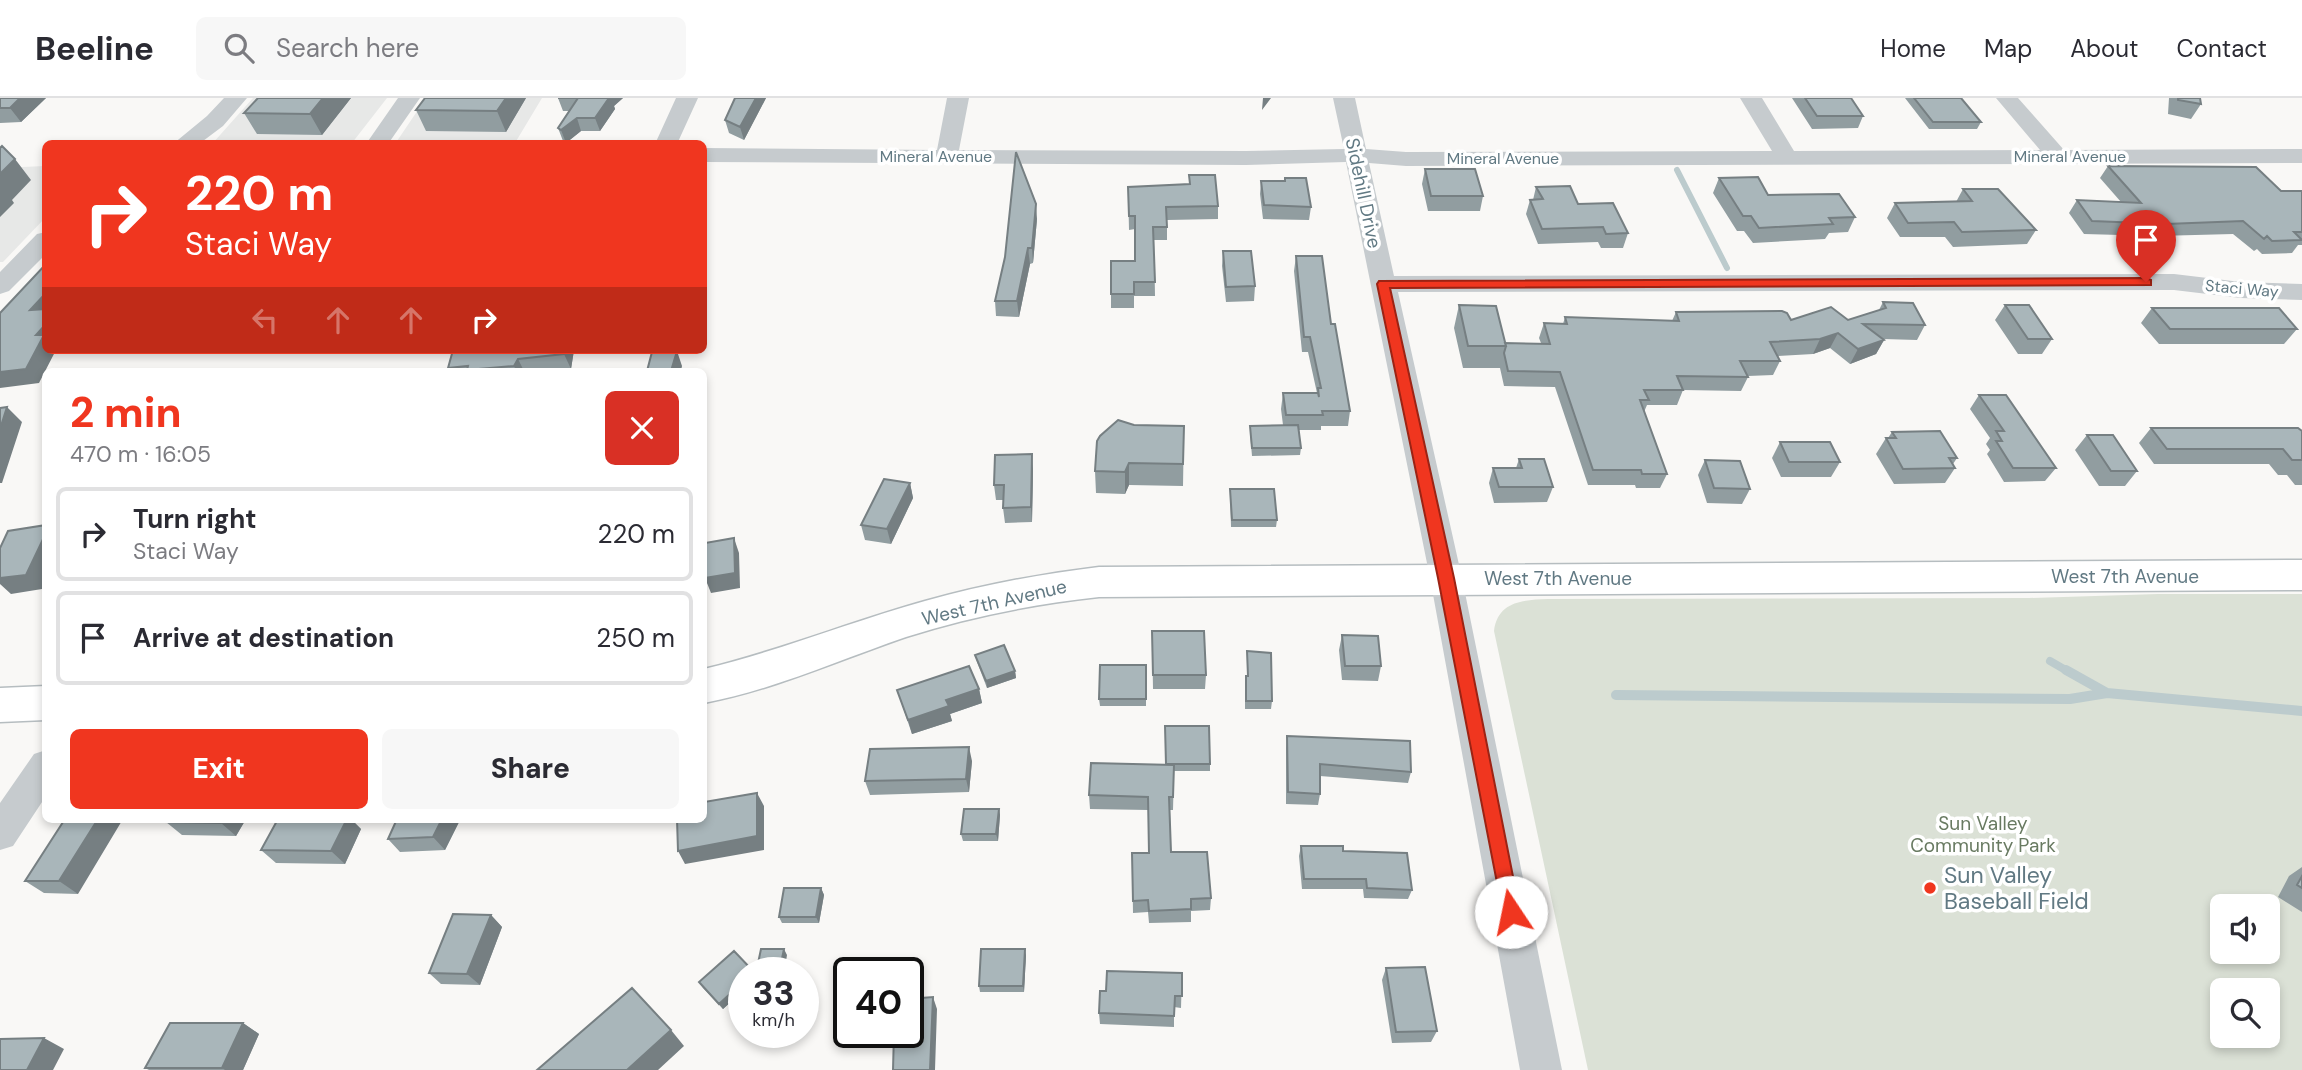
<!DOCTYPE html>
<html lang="en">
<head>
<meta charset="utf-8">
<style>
  body { margin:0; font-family:"DM Sans",sans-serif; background:#f7f7f7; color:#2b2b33; height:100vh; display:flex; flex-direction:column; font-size:26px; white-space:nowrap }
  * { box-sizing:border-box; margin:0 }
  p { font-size:23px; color:#7c7c81 }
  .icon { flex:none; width:38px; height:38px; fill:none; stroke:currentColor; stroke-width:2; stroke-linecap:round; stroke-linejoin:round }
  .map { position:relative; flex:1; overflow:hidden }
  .side { position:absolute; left:42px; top:270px; width:665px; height:455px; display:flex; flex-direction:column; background:#fff; border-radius:10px; box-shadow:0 4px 10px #0003 }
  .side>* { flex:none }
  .banner { position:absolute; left:42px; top:42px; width:665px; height:214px; border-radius:10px; box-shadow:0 4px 10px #0003; background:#f0361f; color:#fff; overflow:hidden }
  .buttons { position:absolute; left:2210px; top:796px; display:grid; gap:14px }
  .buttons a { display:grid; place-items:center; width:70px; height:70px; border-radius:10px; background:#fff; box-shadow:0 4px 10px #0003; font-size:35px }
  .speed { position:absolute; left:728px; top:859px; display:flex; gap:14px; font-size:35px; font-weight:700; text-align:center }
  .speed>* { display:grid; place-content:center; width:91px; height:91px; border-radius:50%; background:#fff; box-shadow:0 4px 10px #0003; line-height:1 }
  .speed small { font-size:18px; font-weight:400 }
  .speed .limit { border:4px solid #111; border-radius:10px; background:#fff; color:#111 }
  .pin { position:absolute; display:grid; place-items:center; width:60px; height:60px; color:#fff; margin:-72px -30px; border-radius:50% 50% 50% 0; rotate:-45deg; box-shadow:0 0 7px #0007 }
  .pin .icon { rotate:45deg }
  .me { position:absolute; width:77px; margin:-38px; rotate:349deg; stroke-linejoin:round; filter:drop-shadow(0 0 5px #0008) }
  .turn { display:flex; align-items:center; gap:24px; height:147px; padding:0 28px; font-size:32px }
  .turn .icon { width:91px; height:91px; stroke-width:2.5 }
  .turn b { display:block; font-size:49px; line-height:60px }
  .lanes { display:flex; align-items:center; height:66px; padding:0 28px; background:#0003; justify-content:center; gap:35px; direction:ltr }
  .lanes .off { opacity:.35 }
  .round { display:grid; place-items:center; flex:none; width:74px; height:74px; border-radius:10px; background:#f7f7f7 }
  .headline { display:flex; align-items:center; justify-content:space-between; height:119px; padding:0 28px }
  h1 { font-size:42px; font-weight:800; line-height:52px; color:#f0361f }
  .button { display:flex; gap:14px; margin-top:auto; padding:14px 28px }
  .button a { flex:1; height:80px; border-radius:10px; background:#f0361f; color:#fff; font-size:28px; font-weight:800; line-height:80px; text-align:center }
  .button a+a { background:#f7f7f7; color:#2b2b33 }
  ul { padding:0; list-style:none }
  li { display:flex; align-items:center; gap:21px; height:94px; margin:0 14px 10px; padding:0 14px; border:4px solid #e1e1e2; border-radius:10px }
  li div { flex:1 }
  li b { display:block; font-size:26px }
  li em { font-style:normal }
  header { display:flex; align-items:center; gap:42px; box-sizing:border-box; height:98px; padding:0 35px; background:#fff; border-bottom:2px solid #e1e1e2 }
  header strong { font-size:33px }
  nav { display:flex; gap:38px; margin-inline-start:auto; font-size:24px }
  .search { width:490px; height:63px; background:#f7f7f7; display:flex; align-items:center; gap:18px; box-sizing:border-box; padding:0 24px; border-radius:10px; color:#7c7c81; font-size:26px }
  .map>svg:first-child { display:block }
</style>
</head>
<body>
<header>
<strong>Beeline</strong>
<div class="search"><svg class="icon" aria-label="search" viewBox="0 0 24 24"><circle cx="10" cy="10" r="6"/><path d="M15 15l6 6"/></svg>Search here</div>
<nav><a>Home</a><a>Map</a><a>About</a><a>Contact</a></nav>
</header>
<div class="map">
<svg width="2302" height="972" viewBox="0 0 2302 972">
  <rect width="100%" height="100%" fill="#f9f8f6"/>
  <path fill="#e7e8e7" d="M253 0H387L352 45 212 46Z
    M426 0H542L515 45 395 46Z
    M45 68V120L3 164H0V70Z"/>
  <path fill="#dbe1d6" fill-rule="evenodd" d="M2158 496H2302V972H1588L1494 533C1498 503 1523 502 1548 501L2029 500ZM2222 808H2268V854H2222ZM2222 892H2268V938H2222Z"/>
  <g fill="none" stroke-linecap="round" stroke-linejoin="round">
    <path stroke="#bccbcd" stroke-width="6" d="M1677 72 1727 170"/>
    <path stroke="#bccbcd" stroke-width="8" d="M2050 563 2069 574"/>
    <path stroke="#bccbcd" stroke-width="10" d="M2066 572 2107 595
      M1616 597 2070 601 2107 595 2302 613"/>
    <g stroke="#b6bdc0" stroke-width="3">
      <path id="major" d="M2302 462V492L1099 499C1034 506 969 519 906 539 839 562 773 592 704 605V571C779 553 850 524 925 503 982 487 1040 476 1099 469Z
        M46 588V622L0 624V590Z"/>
    </g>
    <path fill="#c6cbce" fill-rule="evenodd" d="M224 0H247L223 28 199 46H173L207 18Z
      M398 0H420L388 46H366Z
      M676 0H698L677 46H655Z
      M947 0H969L959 52 1246 53 1344 51 1333 0H1355L1366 51 1406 54 1772 53 1740 0H1762L1794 53 2040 52 1996 0H2018L2064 52 2302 51V65L1406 68 1369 65 1394 178 2174 176 2241 184 2302 186V202L2241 200 2174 192 1398 194 1462 480 1562 972H1520L1430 480 1346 64 1246 67 704 64V50L937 52Z
      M46 134V156L9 193 0 196V174L37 136Z
      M46 652V698L13 748 0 752V705L34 656Z"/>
    <use href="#major" fill="#fff" fill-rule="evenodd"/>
  </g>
  <path fill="#919da0" d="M0 0H46L21 24 0 25Z
    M258 0H351L322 37 257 36 244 15Z
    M526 0 506 34 426 33 416 12Z
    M558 0H623L614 8 615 11 600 33H581L566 45 563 43 558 30 569 13H563Z
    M735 0H766L744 42 729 35 725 22Z
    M1792 0H1851L1863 18 1858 30 1812 31Z
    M1905 0H1961L1981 24 1977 31H1929Z
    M2169 0H2200L2201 6 2191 21 2168 16Z
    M2108 68 2281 93H2302V147H2298L2292 155 2262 156 2257 151 2254 153 2233 136 2157 138 2084 136 2069 115 2077 102 2121 104 2100 80Z
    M1425 71 1483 98 1480 113H1428L1422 86Z
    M1189 77 1218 108V121L1167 122V142H1154L1155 198H1134V210H1111V196L1135 163V131L1129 132 1128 89 1189 86Z
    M1719 80 1768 97 1855 119 1848 134 1829 135 1825 141 1753 145 1744 133H1737L1713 95Z
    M1261 83 1311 109 1309 122 1263 121 1260 96Z
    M1536 89 1628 135 1623 150H1601L1598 144 1538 146 1526 116 1530 102H1533Z
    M1963 91 2036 132 2027 146 1953 149 1945 139H1900L1887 120 1895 105 1956 104Z
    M1037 121 1033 165 1030 166 1019 219 996 218 995 203Z
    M1223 153 1255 188 1254 203 1226 204 1222 168Z
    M1296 158 1331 226 1350 313 1348 328H1321V332H1299L1301 350 1300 357 1252 358 1250 335V328L1283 327 1281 311 1283 295H1317L1308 254H1302L1294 173Z
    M1883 204 1925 227 1917 242 1883 241 1884 242 1876 256 1850 266 1830 250 1813 256 1778 258 1780 263 1773 277 1748 278V279L1741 293 1683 292 1677 307H1647L1644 314 1667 376 1660 390H1636L1635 387H1588L1555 289 1504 288 1500 270H1463L1454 230 1459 207 1505 245H1541L1539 240 1544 225 1563 226 1565 219 1672 223 1676 214 1791 222H1848L1879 212Z
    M2005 207 2052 241 2042 256H2018L1995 222Z
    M2152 210 2297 231 2284 246H2159L2141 225Z
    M453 252H574L571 271 555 273H450L448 270Z
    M1979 297 2056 370 2045 383 2004 384 1987 356 1990 352 1986 346 1990 340 1970 311Z
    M1134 327 1184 328 1183 388 1129 387 1125 396 1096 395 1095 373Z
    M2151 330 2302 333V387H2295L2287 377H2278L2269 366H2154L2139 345Z
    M1892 334 1957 360 1953 366 1955 370 1945 385 1894 386 1876 356 1886 340H1888Z
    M2087 337 2137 373 2125 388H2099L2075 352Z
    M1780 344 1840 364 1831 379H1781L1772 360Z
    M1519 361 1553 389 1547 404 1494 405 1489 385 1493 370H1516Z
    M1705 362 1750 391 1742 406 1707 405 1698 377Z
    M1033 371 1032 424 1005 425 1003 410 1004 402H996L994 387Z
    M910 385 913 400 891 446 865 442 861 427Z
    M1230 391 1277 422 1276 429H1231Z
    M1152 533 1206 577 1205 591H1153Z
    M1342 537 1381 568 1378 583 1342 582 1339 552Z
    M1247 553 1272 603 1271 611H1245V585L1246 578H1247Z
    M975 557 1015 573 1016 580 987 590 977 564Z
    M1146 567V608H1100L1099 601Z
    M979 591 982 605 950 616 952 623 912 636 897 592Z
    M1287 638 1411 674 1408 685 1320 678V696L1318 707 1286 706V650Z
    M972 663 969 694 870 697 865 683Z
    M1165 666H1210V673H1174L1173 712H1170L1171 754 1211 800 1210 812 1191 813V824L1149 825 1148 814 1133 815 1132 755H1149L1148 712 1090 711 1089 697Z
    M999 711 1000 717 998 743H963L961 736Z
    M65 721 78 796 44 795 25 783Z
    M168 721H246L236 738 182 737 166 724Z
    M278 721H351L361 731 345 766 276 765 261 752Z
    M397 721H544L543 725 459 724 445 752 400 754 388 741Z
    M1301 748 1343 753 1412 792 1408 801 1364 800 1363 791H1302L1299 758Z
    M2302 769V814L2278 799 2289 778Z
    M821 790 824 797 819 825H782L779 819Z
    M491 817 502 829 480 887 441 886 429 875Z
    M734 853 755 875H744V892L723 911 703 890 699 884Z
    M1026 857 1024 894H980L979 888Z
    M1386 870 1437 933 1431 944 1392 945 1382 882Z
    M1182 875 1181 910 1174 909V929L1100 926 1099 915 1106 893Z
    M243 925 259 936 243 972H149L145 970Z"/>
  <path fill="#767f82" d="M20 0H46L21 24 10 10Z
    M323 0H351L322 37 310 16Z
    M506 0H526L506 34 497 13Z
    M606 0H623L614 8 615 11 600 33 595 20Z
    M756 0H766L744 42 740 29Z
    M1263 0H1271L1262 12Z
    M577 20 581 33 566 45 561 32Z
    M15 61 31 82 12 102 14 105 0 119V76Z
    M1036 106 1037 121 1033 165 1032 150Z
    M1028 150 1030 166 1019 219 1017 203Z
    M46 195V223L30 212Z
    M46 226V252H56L39 285 0 290V274Z
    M1838 235 1830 250 1813 256 1820 241Z
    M1884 242 1876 256 1850 266 1858 251Z
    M565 252H574L571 271 564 256Z
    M677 253 682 268 681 273H671Z
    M518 261 524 273H516L514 268Z
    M7 309 22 324 2 385H0V331Z
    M1032 356 1033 371 1032 424 1031 409Z
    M1129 365V387L1125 396V374Z
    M910 385 913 400 891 446 887 431Z
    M46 435V483L42 491 11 496 0 486V471Z
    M734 440 739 455 740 490 711 495 705 480Z
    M1015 573 1016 580 987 590 986 583Z
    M979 591 982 605 950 616 952 623 912 636 908 622 946 602Z
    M969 649 972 663 969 694 966 681Z
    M757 695 764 708V752L685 766 678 753Z
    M999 711 1000 717 998 743 996 736Z
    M98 721H123L78 796 59 783Z
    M224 721H246L236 738 221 725Z
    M347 721H351L361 731 345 766 331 753Z
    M442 721H457L459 724 445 752 433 739Z
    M821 790 824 797 819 825 816 819Z
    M491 817 502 829 480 887 467 876Z
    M784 851 787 857 784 875H779Z
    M1025 851 1026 857 1024 894 1023 888Z
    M744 883V892L723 911 719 906Z
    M933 899 937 911 935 972H930Z
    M243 925 259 936 243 972H225L222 970Z
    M671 932 684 948 658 972H627Z
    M44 940 64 951 53 972H27Z"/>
  <path fill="#a9b6ba" stroke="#767f82" stroke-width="2" d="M0 0H20L10 10H0Z
    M258 0H323L310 16 244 15Z
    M425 0H506L497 13 416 12Z
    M558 0H609L595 20H577L561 32 558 30 578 0Z
    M735 0H756L740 29 725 22Z
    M1805 0H1851L1863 18H1817Z
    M1914 0H1961L1981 24H1933Z
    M2178 0H2200L2201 6 2178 2Z
    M2 48 15 61 0 76V50Z
    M1016 54 1036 106 1032 150H1028L1017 203H995L1005 159Z
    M2108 68 2256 69 2281 93H2302V134H2294L2302 142 2272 143 2267 138 2264 141 2243 123 2166 126 2092 123 2077 102 2141 105Z
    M1425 71H1475L1483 98H1431Z
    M1189 77H1215L1218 108 1166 109 1167 129H1153L1155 184H1134V196H1111V163H1135V118H1129L1128 89 1190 86Z
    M1758 79 1768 97 1839 96 1855 119 1829 120 1833 126 1759 130 1751 118H1743L1719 80Z
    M1285 80H1306L1311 109 1264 107 1261 83H1285Z
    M1570 88 1578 106 1613 105 1628 135 1606 136 1603 129 1542 131 1530 102 1543 101 1536 89Z
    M1963 91H1998L2036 132 1962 134 1954 124 1908 125 1895 105 1972 103Z
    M1223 153H1251L1255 188 1226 189Z
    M1296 158H1322L1331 226H1335L1350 313H1322L1323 317H1286L1283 295H1318L1319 299 1318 290H1321L1310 239H1304Z
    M46 166V195L30 212 46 211V226L36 237H44L26 271 0 274V215Z
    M1883 204 1913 205 1925 227 1863 226 1884 242 1858 251 1838 235 1820 241 1770 244 1780 263H1740L1748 279 1677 278 1683 292H1644L1649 302H1640L1667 376H1642L1641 372H1593L1560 274 1508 273 1504 255 1506 248 1505 245 1550 246 1544 225 1567 226 1565 219 1679 223 1676 214 1782 213 1787 215 1791 222 1831 209 1848 222 1886 210Z
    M1459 207 1496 208 1506 248H1468Z
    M2005 207H2029L2052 241H2028Z
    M2152 210H2279L2297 231H2170Z
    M453 252H565L564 256 518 261 514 268 467 272 468 268 448 270Z
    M677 253 671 273H647L652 254Z
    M1979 297H2006L2056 370H2013L1996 343H2002L1996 333H2004Z
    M7 309 0 331V310Z
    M1118 322 1134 327 1184 328 1183 366 1129 365 1125 374 1095 373 1097 343 1100 338Z
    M1298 327 1301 350H1252L1250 328Z
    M2151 330H2298L2302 333V362H2292L2283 351H2167Z
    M1940 333 1957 360H1949L1955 370 1903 371 1886 340H1896L1892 334Z
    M2087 337H2113L2137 373H2111Z
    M1780 344H1830L1840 364H1789Z
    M1032 356 1031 409 1003 410 1004 387H994L995 357Z
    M1519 361H1544L1553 389H1499L1493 370H1522Z
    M1705 362 1740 363 1750 391 1714 390Z
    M884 381 910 385 887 431 861 427Z
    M1230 391H1274L1277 422H1232Z
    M46 427V435L26 477 0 480V450L8 433Z
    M734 440 735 475 705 480V445Z
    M1152 533H1204L1206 577H1153Z
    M1342 537 1378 538 1381 568H1345Z
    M1004 547 1015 573 986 583 975 557Z
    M1247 553 1271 555 1272 603H1246V578H1248Z
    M1100 567H1146V601H1099Z
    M969 568 979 591 946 602 949 608 908 622 897 592Z
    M1165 628H1209L1210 666H1166Z
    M1287 638 1410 643 1411 674 1320 666V696L1288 694Z
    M969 649 966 681 865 683 870 651Z
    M1091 665 1174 667 1173 699H1169L1171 754H1207L1211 800 1191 801V811L1149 813 1148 802 1133 803 1132 755H1149L1148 699 1089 697Z
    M757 695V738L678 753 677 721H704V704Z
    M964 711H999L996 736H961Z
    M65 721H98L59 783H25Z
    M168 721H224L221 725 166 724Z
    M278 721H347L331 753 261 752Z
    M397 721H442L433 739 388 741Z
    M1301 748H1343V753L1407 755 1412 792 1367 790 1366 781H1304Z
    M2302 778V790L2297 787Z
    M784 790H821L816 819H779Z
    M453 816 491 817 467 876 429 875Z
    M761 851H784L779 875H756Z
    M981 851H1025L1023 888H979Z
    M734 853 754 874 752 875H744V883L719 906 699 884Z
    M1425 869 1437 933 1396 934 1386 870Z
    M1107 873 1182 875V898H1175L1174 918 1099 915 1100 893H1106Z
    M632 890 671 932 627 972H537Z
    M933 899 930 972H893L894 934H908V901Z
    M170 925H243L222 970H145Z
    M44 940 27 972H0V941Z"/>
  <path fill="#f0361f" stroke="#9c2314" stroke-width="2" d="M2146 180 2151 182V187L1390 190 1454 480 1520 814 1517 821 1511 823 1504 821 1438 480 1377 186 1379 183Z"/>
  <circle fill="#f0361f" stroke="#fff" stroke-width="2.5" cx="1930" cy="790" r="7"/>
  <g text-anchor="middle" stroke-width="7" stroke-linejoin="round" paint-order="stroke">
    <g font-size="16" fill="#617983" stroke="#fff">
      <text x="936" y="64">Mineral Avenue</text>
      <text x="2070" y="64">Mineral Avenue</text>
      <text x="1503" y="66">Mineral Avenue</text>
      <text transform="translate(2242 190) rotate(5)" y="6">Staci Way</text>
    </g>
    <g font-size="19" fill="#617983" stroke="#fff">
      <text transform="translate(1364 95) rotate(78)" y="7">Sidehill Drive</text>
      <text x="2125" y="485">West 7th Avenue</text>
      <text x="1558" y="487">West 7th Avenue</text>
      <text transform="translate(994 504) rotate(-13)" y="7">West 7th Avenue</text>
    </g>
    <g font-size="19" fill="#687a61" stroke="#fff">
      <text x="1983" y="732">Sun Valley<tspan x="1983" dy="22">Community Park</tspan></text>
    </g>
    <g font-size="23" fill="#617983" stroke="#fff" text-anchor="start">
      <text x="1944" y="785">Sun Valley<tspan x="1944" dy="26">Baseball Field</tspan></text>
    </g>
  </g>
</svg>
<div class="buttons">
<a><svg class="icon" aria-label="sound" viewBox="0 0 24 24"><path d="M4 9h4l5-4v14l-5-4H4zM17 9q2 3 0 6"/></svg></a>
<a><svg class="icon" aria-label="search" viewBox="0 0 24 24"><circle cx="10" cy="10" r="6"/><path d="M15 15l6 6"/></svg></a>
</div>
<div class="speed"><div>33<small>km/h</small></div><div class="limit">40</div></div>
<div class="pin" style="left:2146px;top:184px;background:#d93025"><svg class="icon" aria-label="arrive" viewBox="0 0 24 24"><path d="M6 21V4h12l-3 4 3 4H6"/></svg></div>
<svg class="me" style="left:1511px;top:814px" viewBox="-20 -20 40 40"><circle r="19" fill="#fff"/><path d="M0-13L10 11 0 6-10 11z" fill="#f0361f"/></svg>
<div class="banner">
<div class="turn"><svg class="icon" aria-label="right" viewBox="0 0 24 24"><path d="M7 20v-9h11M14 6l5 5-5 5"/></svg><div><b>220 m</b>Staci Way</div></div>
<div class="lanes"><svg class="icon off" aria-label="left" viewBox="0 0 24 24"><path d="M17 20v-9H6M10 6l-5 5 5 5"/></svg><svg class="icon off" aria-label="ahead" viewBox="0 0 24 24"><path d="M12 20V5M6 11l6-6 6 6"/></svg><svg class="icon off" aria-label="ahead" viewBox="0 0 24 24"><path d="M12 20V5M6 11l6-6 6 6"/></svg><svg class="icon" aria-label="right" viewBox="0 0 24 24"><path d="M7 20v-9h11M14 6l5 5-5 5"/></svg></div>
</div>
<section class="side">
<div class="headline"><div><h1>2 min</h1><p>470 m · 16:05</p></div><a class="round" style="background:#d93025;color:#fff"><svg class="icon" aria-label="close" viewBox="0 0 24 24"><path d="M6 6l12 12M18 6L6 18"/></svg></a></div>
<ul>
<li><svg class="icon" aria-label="right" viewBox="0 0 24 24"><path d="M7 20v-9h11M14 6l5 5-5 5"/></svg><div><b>Turn right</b><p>Staci Way</p></div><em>220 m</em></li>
<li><svg class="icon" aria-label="arrive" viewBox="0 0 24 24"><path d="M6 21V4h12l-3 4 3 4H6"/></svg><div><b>Arrive at destination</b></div><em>250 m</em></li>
</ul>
<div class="button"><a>Exit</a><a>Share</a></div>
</section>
</div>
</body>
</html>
